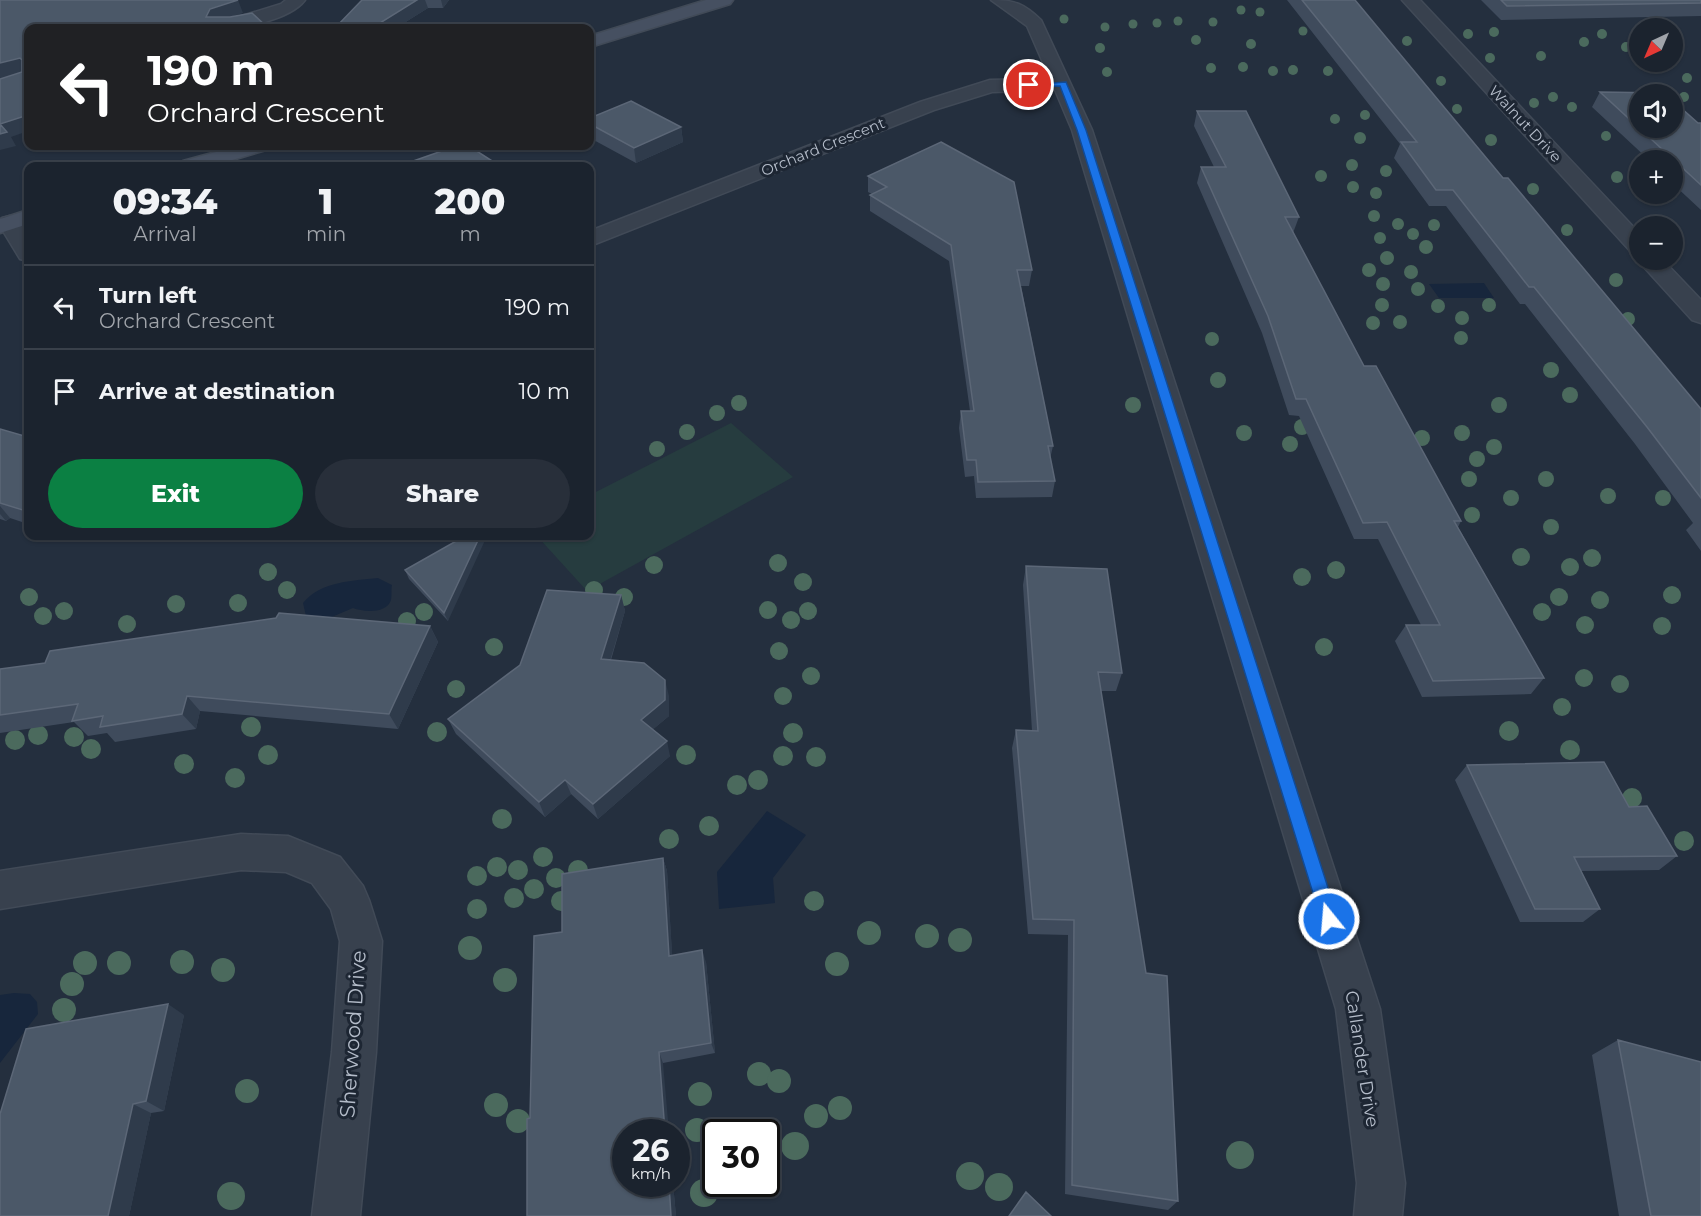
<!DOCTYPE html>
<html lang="en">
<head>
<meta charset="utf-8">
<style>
  body { margin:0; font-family:Montserrat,sans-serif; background:#282f3a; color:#f1f3f6; height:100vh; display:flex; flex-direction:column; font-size:22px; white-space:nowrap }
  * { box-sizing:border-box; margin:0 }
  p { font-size:20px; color:#a0a4aa }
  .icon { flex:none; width:33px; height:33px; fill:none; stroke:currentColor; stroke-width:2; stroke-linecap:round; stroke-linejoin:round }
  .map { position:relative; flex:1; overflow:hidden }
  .panel { position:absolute; left:24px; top:162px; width:570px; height:378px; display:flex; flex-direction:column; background:#1b232e; border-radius:12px; box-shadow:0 2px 4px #0004,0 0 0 2px #39404a }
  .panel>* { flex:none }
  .guide { position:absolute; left:24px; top:24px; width:570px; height:126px; border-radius:12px; box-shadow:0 2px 4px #0004,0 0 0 2px #39404a; background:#202124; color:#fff; overflow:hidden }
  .needle { width:39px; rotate:224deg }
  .tools { position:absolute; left:1629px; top:18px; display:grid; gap:12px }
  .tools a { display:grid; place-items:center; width:54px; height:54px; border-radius:50%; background:#1b232e; box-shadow:0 2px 4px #0004,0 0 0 2px #39404a; font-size:30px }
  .speed { position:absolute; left:612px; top:1119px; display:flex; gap:12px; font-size:30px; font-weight:700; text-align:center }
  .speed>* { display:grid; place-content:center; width:78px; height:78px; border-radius:50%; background:#1b232e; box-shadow:0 2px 4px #0004,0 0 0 2px #39404a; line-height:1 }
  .speed small { font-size:15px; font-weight:400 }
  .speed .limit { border:3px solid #111; border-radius:9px; background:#fff; color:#111 }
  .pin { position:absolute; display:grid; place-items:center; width:51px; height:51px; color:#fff; margin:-26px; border:3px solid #fff; border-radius:50%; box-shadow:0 2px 6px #0007 }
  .me { position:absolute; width:66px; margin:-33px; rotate:343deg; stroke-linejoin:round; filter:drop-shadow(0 0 4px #0008) }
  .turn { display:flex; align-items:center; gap:21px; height:126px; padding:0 24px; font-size:27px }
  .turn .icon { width:78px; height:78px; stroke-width:2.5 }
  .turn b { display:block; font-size:42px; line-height:51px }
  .eta { display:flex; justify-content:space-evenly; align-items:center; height:102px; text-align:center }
  .eta b { font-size:36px; font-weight:800; line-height:42px }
  .button { display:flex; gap:12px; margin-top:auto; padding:12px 24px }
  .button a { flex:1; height:69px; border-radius:36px; background:#0b8043; color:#fff; font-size:24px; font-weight:800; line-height:69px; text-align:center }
  .button a+a { background:#282f3a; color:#f1f3f6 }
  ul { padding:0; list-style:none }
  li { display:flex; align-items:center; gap:18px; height:84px; padding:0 24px; border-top:2px solid #39404a }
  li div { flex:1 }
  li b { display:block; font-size:22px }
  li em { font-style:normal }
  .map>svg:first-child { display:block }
</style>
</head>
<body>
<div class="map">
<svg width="1701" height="1216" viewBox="0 0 1701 1216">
  <rect width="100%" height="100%" fill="#242f3e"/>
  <path fill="#263c3f" d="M731 423 793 477 587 591 537 536H590V495Z"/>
  <path fill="#17263c" d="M1484 283 1494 298H1439L1429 284Z
    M378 578 392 585C391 589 392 595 391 600 387 614 363 612 353 608L327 619 306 616 303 603C321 581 352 581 378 578Z
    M767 811 806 835 773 878 775 903 719 909 717 872Z
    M14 993 30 994 37 1002 38 1014 0 1063V995Z"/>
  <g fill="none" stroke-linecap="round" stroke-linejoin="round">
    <g stroke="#414a57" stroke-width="3">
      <path id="street" d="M286 0H305C290 20 237 31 213 28L216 24 281 4Z
        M991 0C1015 0 1024 4 1041 20L1092 130 1380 1009 1405 1183 1402 1216H1354L1357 1183 1336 1009 1072 130 1055 90 992 92 934 110 590 246V231L920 102 990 80 1050 79 1027 26Z
        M1402 0H1420L1640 234V255L1632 253Z
        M10 216 18 218 28 235V261L20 259 0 226 2 218Z
        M1640 258 1663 260 1701 300V323L1692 320 1642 265Z
        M241 834 288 836 340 857 363 886 369 900 382 941 376 1052 360 1216H312L332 1052 340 941 331 909 312 883 286 872 241 870 0 909V871Z"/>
    </g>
    <g stroke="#414a57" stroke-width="3">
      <path id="secondary" d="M706 0H733L730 4 590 47V36Z
        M238 146H269L266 150 212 166H180L183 161Z
        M28 210V224L0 233V219Z"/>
    </g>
    <use href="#street" fill="#38414e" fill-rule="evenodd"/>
    <use href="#secondary" fill="#465061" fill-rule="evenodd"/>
  </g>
  <g fill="#4b6a5d">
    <circle cx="1241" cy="10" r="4.5"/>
    <circle cx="1260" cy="12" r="4.5"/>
    <circle cx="1064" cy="19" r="4.5"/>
    <circle cx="1178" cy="21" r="4.5"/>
    <circle cx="1213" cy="22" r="4.5"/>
    <circle cx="1157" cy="23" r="4.5"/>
    <circle cx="1133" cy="24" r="4.5"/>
    <circle cx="1105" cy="27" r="4.5"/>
    <circle cx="1303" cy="31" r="4.5"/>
    <circle cx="1494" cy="32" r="5"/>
    <circle cx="1468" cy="34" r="5"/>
    <circle cx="1602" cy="34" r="5"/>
    <circle cx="1196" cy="40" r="5"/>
    <circle cx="1407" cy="41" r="5"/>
    <circle cx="1584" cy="42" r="5"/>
    <circle cx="1251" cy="44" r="5"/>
    <circle cx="1626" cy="47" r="5"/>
    <circle cx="1100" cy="48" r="5"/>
    <circle cx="1541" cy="56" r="5"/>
    <circle cx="1490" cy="58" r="5"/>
    <circle cx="1243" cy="67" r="5"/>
    <circle cx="1211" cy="68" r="5"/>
    <circle cx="1293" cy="70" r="5"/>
    <circle cx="1273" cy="71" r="5"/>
    <circle cx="1328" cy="71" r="5"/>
    <circle cx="1107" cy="72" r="5"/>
    <circle cx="1687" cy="78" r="5"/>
    <circle cx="1441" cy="81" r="5"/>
    <circle cx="1553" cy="97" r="5"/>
    <circle cx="1684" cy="97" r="5"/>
    <circle cx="1534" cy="103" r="5"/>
    <circle cx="1572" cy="107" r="5"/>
    <circle cx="1457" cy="109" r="5"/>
    <circle cx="1365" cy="115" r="5"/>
    <circle cx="1335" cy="119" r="5"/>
    <circle cx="1606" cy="136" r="5"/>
    <circle cx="1360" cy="138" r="6"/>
    <circle cx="1491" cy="140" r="6"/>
    <circle cx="1352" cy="165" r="6"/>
    <circle cx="1386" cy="171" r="6"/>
    <circle cx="1321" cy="176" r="6"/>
    <circle cx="1617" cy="177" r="6"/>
    <circle cx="1353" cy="187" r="6"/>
    <circle cx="1533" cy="189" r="6"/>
    <circle cx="1376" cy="193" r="6"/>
    <circle cx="1374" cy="216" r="6"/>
    <circle cx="1398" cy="224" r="6"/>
    <circle cx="1434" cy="225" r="6"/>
    <circle cx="1567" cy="230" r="6"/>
    <circle cx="1413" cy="234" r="6"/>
    <circle cx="1380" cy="238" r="6"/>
    <circle cx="1426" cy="247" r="7"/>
    <circle cx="1387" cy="258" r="7"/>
    <circle cx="1369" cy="270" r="7"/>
    <circle cx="1411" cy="272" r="7"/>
    <circle cx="1616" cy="280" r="7"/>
    <circle cx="1383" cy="284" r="7"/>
    <circle cx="1418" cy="289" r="7"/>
    <circle cx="1382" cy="305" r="7"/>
    <circle cx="1489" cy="305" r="7"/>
    <circle cx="1438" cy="306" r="7"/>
    <circle cx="1462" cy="318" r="7"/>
    <circle cx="1628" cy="319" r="7"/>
    <circle cx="1400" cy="322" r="7"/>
    <circle cx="1373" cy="323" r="7"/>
    <circle cx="1461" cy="338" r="7"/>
    <circle cx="1212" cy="339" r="7"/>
    <circle cx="1551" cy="370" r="8"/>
    <circle cx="1218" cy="380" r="8"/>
    <circle cx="1570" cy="395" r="8"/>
    <circle cx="739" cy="403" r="8"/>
    <circle cx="1133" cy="405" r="8"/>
    <circle cx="1499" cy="405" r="8"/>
    <circle cx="717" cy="413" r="8"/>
    <circle cx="1302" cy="427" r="8"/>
    <circle cx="687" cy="432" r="8"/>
    <circle cx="1244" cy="433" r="8"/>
    <circle cx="1462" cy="433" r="8"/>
    <circle cx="1422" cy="438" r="8"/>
    <circle cx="1290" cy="444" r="8"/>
    <circle cx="1494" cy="447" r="8"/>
    <circle cx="657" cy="449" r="8"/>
    <circle cx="1477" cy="459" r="8"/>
    <circle cx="1469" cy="479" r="8"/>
    <circle cx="1546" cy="479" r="8"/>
    <circle cx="1608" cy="496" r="8"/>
    <circle cx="1511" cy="498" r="8"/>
    <circle cx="1663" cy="498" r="8"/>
    <circle cx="1472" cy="515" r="8"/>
    <circle cx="1551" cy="527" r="8"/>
    <circle cx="1521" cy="557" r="9"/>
    <circle cx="1592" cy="558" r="9"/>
    <circle cx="778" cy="563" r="9"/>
    <circle cx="654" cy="565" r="9"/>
    <circle cx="1570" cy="567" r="9"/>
    <circle cx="1336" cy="570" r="9"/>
    <circle cx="268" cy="572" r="9"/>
    <circle cx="1302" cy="577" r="9"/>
    <circle cx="803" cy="582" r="9"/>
    <circle cx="287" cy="590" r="9"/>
    <circle cx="594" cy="590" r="9"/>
    <circle cx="1672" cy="595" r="9"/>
    <circle cx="29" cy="597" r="9"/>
    <circle cx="624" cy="597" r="9"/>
    <circle cx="1559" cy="597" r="9"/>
    <circle cx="1600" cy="600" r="9"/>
    <circle cx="238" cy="603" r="9"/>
    <circle cx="176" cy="604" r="9"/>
    <circle cx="768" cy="610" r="9"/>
    <circle cx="64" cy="611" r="9"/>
    <circle cx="808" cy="611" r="9"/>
    <circle cx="424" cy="612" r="9"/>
    <circle cx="1542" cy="612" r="9"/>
    <circle cx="43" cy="616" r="9"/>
    <circle cx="791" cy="620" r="9"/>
    <circle cx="407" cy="621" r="9"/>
    <circle cx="127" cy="624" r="9"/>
    <circle cx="1585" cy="625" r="9"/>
    <circle cx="1662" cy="626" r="9"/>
    <circle cx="494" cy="647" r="9"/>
    <circle cx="1324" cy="647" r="9"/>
    <circle cx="779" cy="651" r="9"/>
    <circle cx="811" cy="676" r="9"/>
    <circle cx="1584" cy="678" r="9"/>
    <circle cx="1620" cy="684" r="9"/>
    <circle cx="456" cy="689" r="9"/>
    <circle cx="783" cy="696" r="9"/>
    <circle cx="1562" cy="707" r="9"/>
    <circle cx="251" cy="727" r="10"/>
    <circle cx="1509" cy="731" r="10"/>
    <circle cx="437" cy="732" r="10"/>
    <circle cx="793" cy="733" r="10"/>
    <circle cx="38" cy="735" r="10"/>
    <circle cx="74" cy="737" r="10"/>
    <circle cx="15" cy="740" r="10"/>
    <circle cx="91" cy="749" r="10"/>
    <circle cx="1570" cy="750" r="10"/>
    <circle cx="268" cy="755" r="10"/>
    <circle cx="686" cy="755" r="10"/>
    <circle cx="783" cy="756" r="10"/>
    <circle cx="816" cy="757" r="10"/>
    <circle cx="184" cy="764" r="10"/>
    <circle cx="235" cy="778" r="10"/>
    <circle cx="758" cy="780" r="10"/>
    <circle cx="737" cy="785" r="10"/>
    <circle cx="1632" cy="798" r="10"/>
    <circle cx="502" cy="819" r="10"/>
    <circle cx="709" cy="826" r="10"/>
    <circle cx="669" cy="839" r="10"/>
    <circle cx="1684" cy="841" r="10"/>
    <circle cx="543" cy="857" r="10"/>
    <circle cx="497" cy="867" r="10"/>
    <circle cx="518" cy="870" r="10"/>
    <circle cx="578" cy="870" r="10"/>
    <circle cx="477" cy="876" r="10"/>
    <circle cx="556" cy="878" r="10"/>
    <circle cx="534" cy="889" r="10"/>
    <circle cx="514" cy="898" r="10"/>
    <circle cx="561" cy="901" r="10"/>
    <circle cx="814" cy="901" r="10"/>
    <circle cx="477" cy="909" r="10"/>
    <circle cx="869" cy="933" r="12"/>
    <circle cx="927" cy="936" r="12"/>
    <circle cx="960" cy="940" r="12"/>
    <circle cx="470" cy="948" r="12"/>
    <circle cx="182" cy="962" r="12"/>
    <circle cx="85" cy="963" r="12"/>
    <circle cx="119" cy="963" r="12"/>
    <circle cx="837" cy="964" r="12"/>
    <circle cx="223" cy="970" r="12"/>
    <circle cx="505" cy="980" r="12"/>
    <circle cx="72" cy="984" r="12"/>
    <circle cx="64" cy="1010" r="12"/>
    <circle cx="759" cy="1074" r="12"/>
    <circle cx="779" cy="1081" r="12"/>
    <circle cx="247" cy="1091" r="12"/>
    <circle cx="700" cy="1094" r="12"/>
    <circle cx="496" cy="1105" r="12"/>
    <circle cx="840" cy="1108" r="12"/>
    <circle cx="816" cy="1116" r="12"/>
    <circle cx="518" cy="1121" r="12"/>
    <circle cx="697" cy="1130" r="12"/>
    <circle cx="795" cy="1146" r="14"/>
    <circle cx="1240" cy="1155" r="14"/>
    <circle cx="970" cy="1176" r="14"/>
    <circle cx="999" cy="1187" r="14"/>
    <circle cx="704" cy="1193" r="14"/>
    <circle cx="231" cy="1196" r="14"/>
  </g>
  <path fill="#3f4b5c" d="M362 0H449L443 8H428L396 28H335Z
    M1287 0H1355L1503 178 1701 409V551L1686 530 1693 523 1635 444 1525 304H1520L1446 206H1429L1394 158 1400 144Z
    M1481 0H1701V16L1501 20Z
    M1600 92 1698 123H1701V210L1672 183V160H1649L1592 107Z
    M1197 111 1299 217 1293 233 1364 366 1461 521 1458 527 1544 678 1531 694 1422 697 1395 641 1406 625H1421L1378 539H1354L1299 416 1289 415 1262 333 1197 183 1201 167H1214L1194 126Z
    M590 118 681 127 683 142 636 163 590 138Z
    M868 176 1032 270 1029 286H1021L1053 446 1050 459 1055 481 1052 497 976 498 974 476 965 477 959 428 961 411H970L949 261 870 211V195L872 194 868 192Z
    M0 429 28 437V524L10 518 6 521 0 519Z
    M465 536 448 621 409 579 405 570Z
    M1026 566 1122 673 1116 691H1101L1178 1201 1168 1210 1065 1194 1068 935 1028 934 1012 748 1016 730 1032 731 1023 585Z
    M621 595 625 611 611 660 669 696V716L652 730 670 756 598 819 571 794 545 817 456 734 448 719Z
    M430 626 438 642 398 729 200 711 196 729 115 742 107 733 88 736 74 722 0 733V669Z
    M1467 765 1677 856 1659 870 1581 871 1600 909 1583 922H1520L1455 780Z
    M663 858 667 871 672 955 706 962 715 1053 663 1063 626 1184H673L676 1216H527L562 932Z
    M184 1015 164 1111 151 1113 129 1216H0Z
    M1618 1040 1701 1216H1619L1592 1055Z"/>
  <path fill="#2f3b4b" d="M238 0 243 13 215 22 206 17 210 9Z
    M417 0H425L428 8 396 28H372Z
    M441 0H449L443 8Z
    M20 58 27 72 0 79V63Z
    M28 115V131L11 137 16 146 0 150V124Z
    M681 127 683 142 636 163 634 148Z
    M0 506 10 518 6 521 0 514Z
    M480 536H487L448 621 444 613Z
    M621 595 625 611 606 674 601 659Z
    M430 626 438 642 398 729 389 714Z
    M665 680 669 696V716L645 736 641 720Z
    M187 696 200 711 196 729 182 714Z
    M667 741 670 756 598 819 593 804Z
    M565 780 571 794 545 817 539 802Z
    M663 858 667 871 673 968 669 956Z
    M702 950 706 962 715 1053 711 1043Z
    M168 1004 184 1015 164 1111 146 1101Z
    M659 1052 663 1063 669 1132H665Z
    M133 1104 151 1113 129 1216H108Z
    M669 1184H673L676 1216H671Z"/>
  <path fill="#4b5868" stroke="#5c6777" stroke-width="1.5" d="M0 0H238L210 9 206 17H230L252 13 268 28H28V115L0 124 7 132 0 134V79L22 72V60L20 58 0 63Z
    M362 0H417L372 28H335Z
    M1302 0H1355L1503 178H1508L1701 409V498L1647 427 1534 287H1529L1453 190H1436L1401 142H1417Z
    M1501 0H1701V3L1507 6Z
    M1600 92 1664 93 1666 94H1640V128H1672V100L1698 123H1701V185Z
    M631 101 681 127 634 148 590 124V118Z
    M1197 111H1246L1299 217H1285L1364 366H1376L1461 521H1454L1544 678 1433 681 1406 625H1440L1387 522 1363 523 1306 399H1296L1268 316 1201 167H1226Z
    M941 142 1014 182 1032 270H1017L1053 446H1048L1055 481 978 482 976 460H967L961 411H974L951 245 870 195 887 187 868 176Z
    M456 146H469L500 166H399Z
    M0 429 28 437V509L26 511 0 503Z
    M465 536H480L444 613 405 570Z
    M1026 566 1107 569 1122 673 1098 672 1146 973 1167 976 1178 1201 1072 1185 1074 920 1033 919 1016 730 1038 731Z
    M547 590 621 595 601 659 644 663 665 680V700L641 720 667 741 593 804 565 780 539 802 448 719 520 665Z
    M279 613 430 626 389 714 187 696 182 714 100 727 103 716 72 721 78 704 0 715V669L45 663 50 651 276 618Z
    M1604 762 1629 807 1647 806 1677 856 1574 857 1600 909H1535L1467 765Z
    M663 858 669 956 702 950 711 1043 659 1052 665 1132H626V1184H669L671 1216H527V1119L530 1118 534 936 562 932V874Z
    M168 1004 146 1101 133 1104 108 1216H0V1114L26 1029Z
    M1618 1040 1701 1062V1216H1651Z
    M1026 1192 1051 1216H1009Z"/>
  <path fill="#1a73e8" stroke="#114b97" stroke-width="1.5" d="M1066 82 1086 130 1338 919 1335 925 1329 927 1323 925 1321 919 1077 130 1060 86 1029 87 1025 85Z"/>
  <g text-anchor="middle" stroke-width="6" stroke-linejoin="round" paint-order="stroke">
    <g font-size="15" fill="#b4bcc9" stroke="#1d2633">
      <text transform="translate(1525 124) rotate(47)" y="5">Walnut Drive</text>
      <text transform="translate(823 147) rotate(-22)" y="5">Orchard Crescent</text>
    </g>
    <g font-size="18" fill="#b4bcc9" stroke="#1d2633">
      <text transform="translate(1362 1059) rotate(81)" y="6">Callander Drive</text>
    </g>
    <g font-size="21" fill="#b4bcc9" stroke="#1d2633">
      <text transform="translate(353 1034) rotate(-86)" y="7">Sherwood Drive</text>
    </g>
  </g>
</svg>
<div class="tools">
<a><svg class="needle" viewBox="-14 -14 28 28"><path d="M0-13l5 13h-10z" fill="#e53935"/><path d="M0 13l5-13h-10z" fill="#a0a4aa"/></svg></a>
<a><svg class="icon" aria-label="sound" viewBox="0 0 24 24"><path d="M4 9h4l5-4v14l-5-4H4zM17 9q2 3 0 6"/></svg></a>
<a>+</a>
<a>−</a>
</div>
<div class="speed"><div>26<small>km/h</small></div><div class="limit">30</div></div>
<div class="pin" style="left:1029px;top:85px;background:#d93025"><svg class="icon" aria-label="arrive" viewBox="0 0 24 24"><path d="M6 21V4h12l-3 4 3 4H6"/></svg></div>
<svg class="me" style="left:1329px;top:919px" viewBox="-20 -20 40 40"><circle r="17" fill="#1a73e8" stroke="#fff" stroke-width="3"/><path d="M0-11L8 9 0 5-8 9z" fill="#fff"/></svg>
<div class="guide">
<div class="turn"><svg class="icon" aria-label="left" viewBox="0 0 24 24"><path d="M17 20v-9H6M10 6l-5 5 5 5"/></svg><div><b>190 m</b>Orchard Crescent</div></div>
</div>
<section class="panel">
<div class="eta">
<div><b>09:34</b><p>Arrival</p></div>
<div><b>1</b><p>min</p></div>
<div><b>200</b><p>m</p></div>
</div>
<ul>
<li><svg class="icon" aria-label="left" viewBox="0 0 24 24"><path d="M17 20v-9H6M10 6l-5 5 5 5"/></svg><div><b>Turn left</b><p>Orchard Crescent</p></div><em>190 m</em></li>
<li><svg class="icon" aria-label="arrive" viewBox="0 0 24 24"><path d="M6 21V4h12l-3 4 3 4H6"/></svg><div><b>Arrive at destination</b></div><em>10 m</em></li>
</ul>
<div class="button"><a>Exit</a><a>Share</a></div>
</section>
</div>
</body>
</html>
